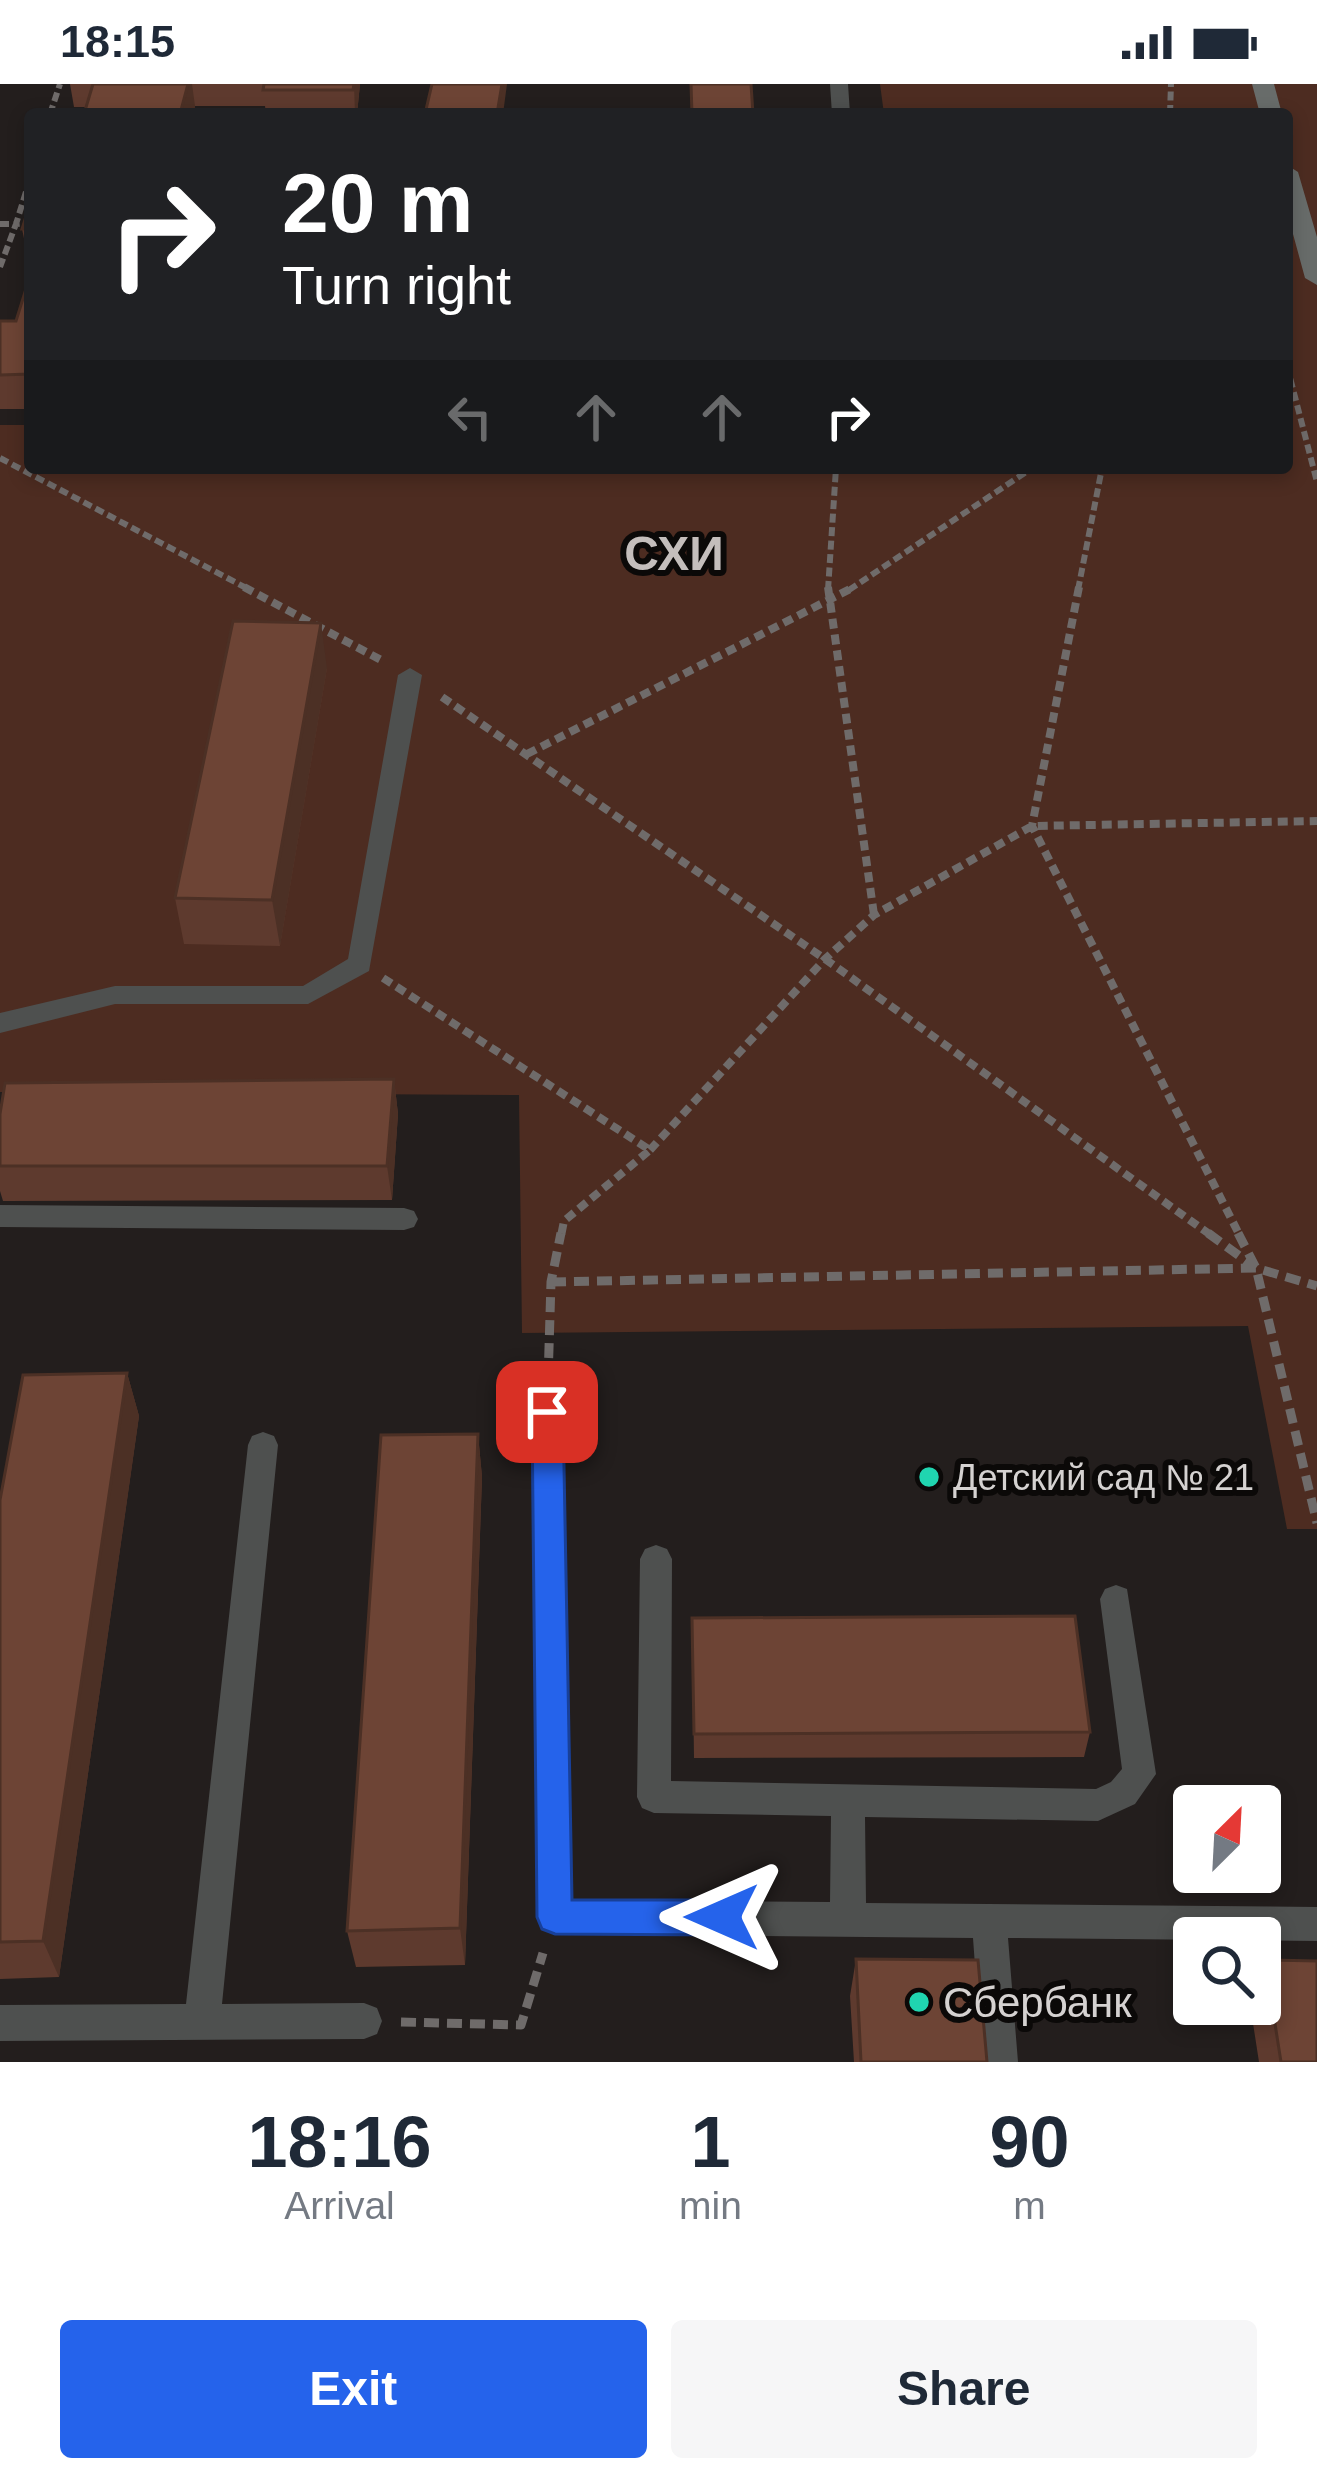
<!DOCTYPE html>
<html lang="en">
<head>
<meta charset="utf-8">
<style>
  body { margin:0; font-family:Helvetica,sans-serif; background:#f6f6f7; color:#1f2937; height:100vh; display:flex; flex-direction:column; font-size:45px; white-space:nowrap }
  * { box-sizing:border-box; margin:0 }
  p { font-size:39px; color:#747a83 }
  .icon { flex:none; width:66px; height:66px; fill:none; stroke:currentColor; stroke-width:2; stroke-linecap:round; stroke-linejoin:round }
  .map { position:relative; height:1978px; overflow:hidden }
  .details { display:flex; flex-direction:column; background:#fff; flex:1 }
  .details>* { flex:none }
  .banner { position:absolute; left:24px; top:24px; width:1269px; height:366px; border-radius:12px; box-shadow:0 6px 18px #0003; background:#202124; color:#fff; overflow:hidden }
  .needle { width:78px; rotate:24deg }
  .buttons { position:absolute; left:1173px; top:1701px; display:grid; gap:24px }
  .buttons a { display:grid; place-items:center; width:108px; height:108px; border-radius:12px; background:#fff; box-shadow:0 6px 18px #0003; font-size:60px }
  .pin { position:absolute; display:grid; place-items:center; width:102px; height:102px; color:#fff; margin:-51px; border-radius:24px; box-shadow:0 6px 18px #0006 }
  .me { position:absolute; width:132px; margin:-66px; rotate:270deg; stroke-linejoin:round; filter:drop-shadow(0 0 9px #0008) }
  .turn { display:flex; align-items:center; gap:42px; height:252px; padding:0 60px; font-size:54px }
  .turn .icon { width:156px; height:156px; stroke-width:2.5 }
  .turn b { display:block; font-size:84px; line-height:102px }
  .lanes { display:flex; align-items:center; height:114px; padding:0 60px; background:#0003; justify-content:center; gap:60px; direction:ltr }
  .lanes .off { opacity:.35 }
  .eta { display:flex; justify-content:space-evenly; align-items:center; height:204px; text-align:center }
  .eta b { font-size:72px; font-weight:700; line-height:84px }
  .button { display:flex; gap:24px; margin-top:auto; padding:24px 60px }
  .button a { flex:1; height:138px; border-radius:12px; background:#2563eb; color:#fff; font-size:48px; font-weight:700; line-height:138px; text-align:center }
  .button a+a { background:#f6f6f7; color:#1f2937 }
  .status { display:flex; justify-content:space-between; align-items:center; height:84px; padding:0 60px; background:#fff; direction:ltr }
  .status svg { height:33px; fill:currentColor }
  .map>svg:first-child { display:block }
</style>
</head>
<body>
<div class="status"><b>18:15</b><svg viewBox="0 0 49 12"><path d="M0 12V9h3v3zM5 12V6h3v6zM10 12V3h3v9zM15 12V0h3v12zM26 1h20v11H26zM47 4h2v5h-2z"/></svg></div>
<div class="map">
<svg width="1317" height="1978" viewBox="0 0 1317 1978">
  <rect width="100%" height="100%" fill="#231e1d"/>
  <path fill="#4d2c21" d="M880 0H1317V1445H1287L1248 1242 522 1249 519 1011 0 1008V341H30V384H1287V30H884Z"/>
  <g fill="none" stroke-linecap="round" stroke-linejoin="round">
    <path stroke="#6f6b6a" stroke-width="6" stroke-dasharray="9 4.5" stroke-linecap="butt" d="M50 30 60 0
      M1170 30 1171 0
      M0 140H16L30 95
      M0 183 16 140 30 139
      M1287 282 1317 398
      M0 374 250 506
      M828 506 836 384
      M849 506 1032 384
      M1078 506 1102 384"/>
    <path stroke="#6f6b6a" stroke-width="8" stroke-dasharray="10 6" stroke-linecap="butt" d="M244 503 383 577
      M828 503 874 831
      M1079 503 1032 742 1240 1152
      M442 613 825 875 1212 1152
      M527 670 854 503
      M383 894 650 1066 564 1137 561 1152
      M650 1066 825 875 874 831 1032 742 1317 737"/>
    <path stroke="#6f6b6a" stroke-width="9" stroke-dasharray="15 8" stroke-linecap="butt" d="M1208 1149 1256 1184
      M1238 1149 1256 1184 1317 1439
      M551 1198 1256 1184 1317 1202
      M548 1297 551 1198 561 1149
      M401 1938 521 1941 543 1869"/>
    <path fill="#4e504f" fill-rule="evenodd" d="M830 0H848L850 30H832Z
      M410 584 422 591 369 887 308 920H115L0 949V929L115 902H303L348 875 398 591Z
      M0 1121 404 1124 414 1127 418 1135 414 1143 404 1146 0 1143Z
      M547 1315 558 1319 562 1328 572 1816 830 1818 831 1732 654 1729 642 1724 637 1713 640 1475 645 1465 656 1461 667 1465 672 1475 671 1697 1096 1705 1111 1698 1122 1685 1100 1515 1105 1505 1116 1501 1127 1505 1156 1690 1135 1720 1098 1737 865 1733 866 1819 1317 1823V1857L1008 1854 1018 1978H982L973 1854 555 1850 543 1845 537 1833 532 1328 536 1319Z
      M263 1348 274 1352 278 1361 222 1920 364 1919 377 1924 382 1937 377 1950 364 1955 0 1957V1921L186 1920 248 1361 252 1352Z"/>
    <path fill="#686c6a" fill-rule="evenodd" d="M1252 0H1274L1282 30H1260Z
      M1287 81 1298 88 1317 153V201L1305 194 1287 128Z"/>
  </g>
  <path fill="#5e3a2e" d="M70 0H360L357 30H266L265 22H195L193 30H84L86 23H74Z
    M30 120V178H29L22 145Z
    M30 192V325H0V237H16Z
    M327 584 280 862 184 860 175 814Z
    M394 995 398 1030 392 1116 3 1117 0 1107V1030Z
    M127 1289 139 1332 59 1893 0 1895V1416Z
    M478 1350 482 1393 465 1881 356 1883 347 1847Z
    M692 1534 1090 1648 1084 1673 694 1674Z
    M856 1875 987 1978H854L850 1912Z
    M1265 1876 1317 1978H1259L1250 1920H1260V1887Z"/>
  <path fill="#4c3025" d="M188 0H192L195 22 193 30H180Z
    M354 0H360L357 30H355Z
    M502 0H507L503 30H497Z
    M321 539 327 584 280 862 272 816Z
    M394 995 398 1030 392 1116 387 1082Z
    M127 1289 139 1332 59 1893 43 1857Z
    M478 1350 482 1393 465 1881 460 1844Z"/>
  <path fill="#6d4435" stroke="#4c3025" stroke-width="3" d="M93 0H188L180 30H84Z
    M264 0H354L353 6H263Z
    M432 0H502L497 30H425Z
    M691 0H751L753 30H692Z
    M30 120V145H22Z
    M30 192V290L0 291V237H16Z
    M233 537 321 539 272 816 175 814Z
    M394 995 387 1082H0V1030L5 999Z
    M127 1289 43 1857 0 1858V1416L23 1291Z
    M478 1350 460 1844 347 1847 381 1351Z
    M1075 1532 1090 1648 694 1650 692 1534Z
    M856 1875 978 1876 987 1978H861Z
    M1265 1876 1317 1877V1978H1281Z"/>
  <path fill="#2563eb" stroke="#184099" stroke-width="3" d="M547 1316 563 1328 572 1816H722L735 1821 740 1833 735 1845 722 1851 555 1850 542 1845 537 1833 532 1328Z"/>
  <g fill="#20d5b0" stroke="#0b0908" stroke-width="4.5">
    <circle cx="929" cy="1393" r="12"/>
    <circle cx="919" cy="1918" r="12"/>
  </g>
  <g text-anchor="middle" stroke-width="12" stroke-linejoin="round" paint-order="stroke">
    <g font-size="36" fill="#d5d2d1" stroke="#0b0908" text-anchor="start">
      <text x="953" y="1406">Детский сад № 21</text>
    </g>
    <g font-size="42" fill="#d5d2d1" stroke="#0b0908" text-anchor="start">
      <text x="943" y="1933">Сбербанк</text>
    </g>
    <g font-size="48" font-weight="bold" fill="#c4bebc" stroke="#0b0908">
      <text x="674" y="486">СХИ</text>
    </g>
  </g>
</svg>
<div class="buttons">
<a><svg class="needle" viewBox="-14 -14 28 28"><path d="M0-13l5 13h-10z" fill="#e53935"/><path d="M0 13l5-13h-10z" fill="#747a83"/></svg></a>
<a><svg class="icon" aria-label="search" viewBox="0 0 24 24"><circle cx="10" cy="10" r="6"/><path d="M15 15l6 6"/></svg></a>
</div>
<div class="pin" style="left:547px;top:1328px;background:#d93025"><svg class="icon" aria-label="arrive" viewBox="0 0 24 24"><path d="M6 21V4h12l-3 4 3 4H6"/></svg></div>
<svg class="me" style="left:722px;top:1833px" viewBox="-20 -20 40 40"><path d="M0-17L14 15 0 8-14 15z" fill="#2563eb" stroke="#fff" stroke-width="4"/></svg>
<div class="banner">
<div class="turn"><svg class="icon" aria-label="right" viewBox="0 0 24 24"><path d="M7 20v-9h11M14 6l5 5-5 5"/></svg><div><b>20 m</b>Turn right</div></div>
<div class="lanes"><svg class="icon off" aria-label="left" viewBox="0 0 24 24"><path d="M17 20v-9H6M10 6l-5 5 5 5"/></svg><svg class="icon off" aria-label="ahead" viewBox="0 0 24 24"><path d="M12 20V5M6 11l6-6 6 6"/></svg><svg class="icon off" aria-label="ahead" viewBox="0 0 24 24"><path d="M12 20V5M6 11l6-6 6 6"/></svg><svg class="icon" aria-label="right" viewBox="0 0 24 24"><path d="M7 20v-9h11M14 6l5 5-5 5"/></svg></div>
</div>
</div>
<section class="details">
<div class="eta">
<div><b>18:16</b><p>Arrival</p></div>
<div><b>1</b><p>min</p></div>
<div><b>90</b><p>m</p></div>
</div>
<div class="button"><a>Exit</a><a>Share</a></div>
</section>
</body>
</html>
